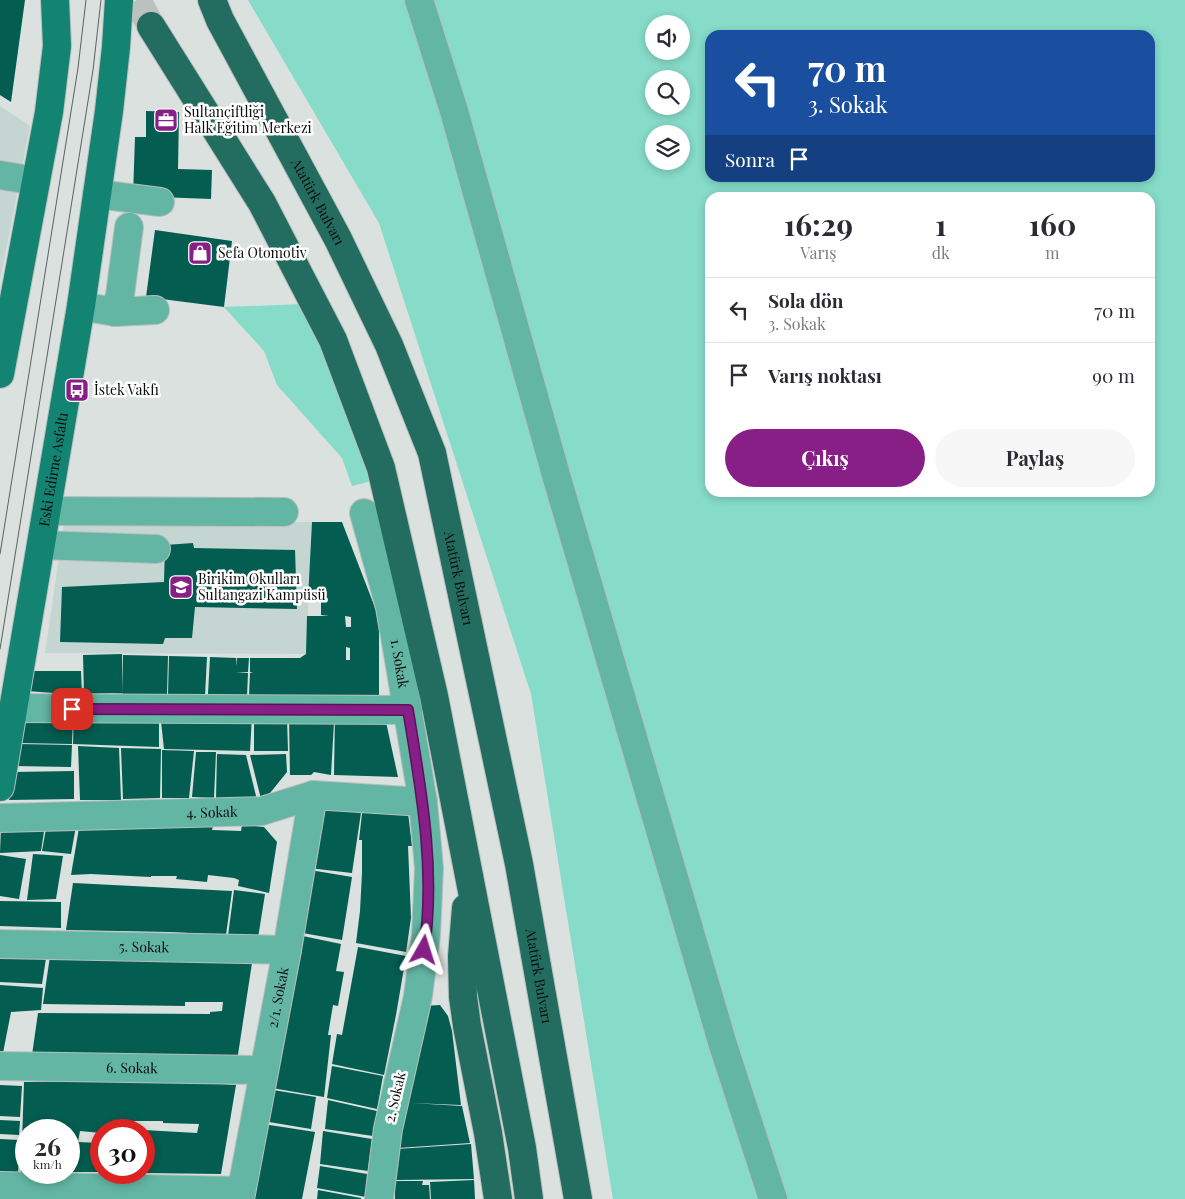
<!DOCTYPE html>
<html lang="tr">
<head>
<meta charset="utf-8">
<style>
  body { margin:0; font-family:"Playfair Display",serif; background:#f7f7f7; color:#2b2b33; height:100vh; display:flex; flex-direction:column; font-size:19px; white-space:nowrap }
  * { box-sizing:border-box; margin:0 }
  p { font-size:16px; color:#7c7c81 }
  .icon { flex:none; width:28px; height:28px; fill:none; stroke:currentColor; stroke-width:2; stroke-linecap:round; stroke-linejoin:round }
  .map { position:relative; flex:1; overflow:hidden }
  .side { position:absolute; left:705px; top:192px; width:450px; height:305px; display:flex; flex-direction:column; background:#fff; border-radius:15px; box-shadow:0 2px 8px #0003 }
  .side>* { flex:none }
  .banner { position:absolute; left:705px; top:30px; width:450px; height:152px; border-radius:15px; box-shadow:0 2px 8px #0003; background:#1a4fa0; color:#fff; overflow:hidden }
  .fabs { position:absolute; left:645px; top:15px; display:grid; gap:10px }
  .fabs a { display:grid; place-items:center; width:45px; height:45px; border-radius:50%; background:#fff; box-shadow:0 2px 8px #0003; font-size:25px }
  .speed { position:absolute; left:15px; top:1119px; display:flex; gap:10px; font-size:25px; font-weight:700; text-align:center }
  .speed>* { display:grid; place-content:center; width:65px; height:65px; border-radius:50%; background:#fff; box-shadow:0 2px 8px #0003; line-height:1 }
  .speed small { font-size:12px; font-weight:400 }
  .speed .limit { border:8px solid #d22; background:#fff; color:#111 }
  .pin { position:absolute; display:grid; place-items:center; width:42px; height:42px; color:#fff; margin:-21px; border-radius:10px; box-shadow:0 2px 8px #0006 }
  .me { position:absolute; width:55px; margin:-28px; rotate:6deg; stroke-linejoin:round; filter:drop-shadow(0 0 4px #0008) }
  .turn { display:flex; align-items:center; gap:18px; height:105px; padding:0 20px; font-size:22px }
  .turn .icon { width:65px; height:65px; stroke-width:2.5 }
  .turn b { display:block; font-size:35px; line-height:42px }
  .then { display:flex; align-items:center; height:48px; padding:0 20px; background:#0003; gap:10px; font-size:19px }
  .eta { display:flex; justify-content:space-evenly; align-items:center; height:85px; text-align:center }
  .eta b { font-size:30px; font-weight:700; line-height:35px }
  .action { display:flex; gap:10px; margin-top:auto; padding:10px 20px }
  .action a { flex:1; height:58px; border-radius:30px; background:#881f86; color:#fff; font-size:20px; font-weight:700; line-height:58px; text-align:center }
  .action a+a { background:#f7f7f7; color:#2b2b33 }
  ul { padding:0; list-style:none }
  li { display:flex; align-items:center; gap:15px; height:65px; padding:0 20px; border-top:1px solid #e1e1e2 }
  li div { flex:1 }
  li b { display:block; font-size:19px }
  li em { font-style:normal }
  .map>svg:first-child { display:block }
</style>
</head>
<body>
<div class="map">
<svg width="1185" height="1199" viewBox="0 0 1185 1199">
  <rect width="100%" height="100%" fill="#dae1df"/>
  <path fill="#c5d5d1" d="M0 106 30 126 0 281Z
    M312 522 306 654 45 653 64 524Z"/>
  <path fill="#86dbc9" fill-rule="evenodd" d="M248 0H1185V1199H613L531 694 379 223ZM654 24H681V51H654ZM710 35H1150V178H710ZM654 79H681V106H654ZM654 134H681V161H654ZM710 198H1150V492H710Z
    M304 304 376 480 352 486 342 458 277 385 264 351 224 307Z"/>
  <path fill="#035d50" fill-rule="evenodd" d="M0 0H25L11 102 0 95Z
    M146 111 179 112 178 169 212 170 211 199 133 196 135 137H146Z
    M155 230 232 241 224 307 146 297Z
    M312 522H342L379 618V696L347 695 249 696 250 673H253L250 672V658H300L306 654 307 616H329L321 615V599H308ZM345 616 351 617V627H346ZM346 647 350 648V660H346Z
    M193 543 194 548 295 550 297 609 195 607 192 638H165L163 644 60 642 62 587 164 582 165 545Z
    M122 654 123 693 84 694 83 655Z
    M123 655 168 656 167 695 123 694Z
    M169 656 207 657 205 696 168 694Z
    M210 657 236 658 237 666V658H249L248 672H236L248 673 247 696 208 694Z
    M31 671H81L82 695 26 691Z
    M74 712 159 714V747L73 744Z
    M160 712 252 716 250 751 164 749Z
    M73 713 72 744 18 743 23 714Z
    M335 714 386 722 398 777 334 775Z
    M289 717 334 722 331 775 314 772 311 775H290Z
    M287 719 288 751H254V720Z
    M18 744 72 745 71 767 14 766Z
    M78 746 119 748 121 800H80Z
    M121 748 161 749 160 798 123 799Z
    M162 750 194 751 189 798H162Z
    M196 752H216L214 798 192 797Z
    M217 754 246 755 257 800 216 799Z
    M286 754 287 772 262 803 250 755Z
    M74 771V799L9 800 13 772Z
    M323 800 362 806 352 873 309 868Z
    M363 805 408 813 412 846H408L411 918 406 952 356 943 360 911 362 873V840H359Z
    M47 823 76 826 71 854 42 851Z
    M45 825 41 851 0 853 1 827Z
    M183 825 213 826 212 830 241 831 242 825 264 827 277 842 269 893 238 886 239 880 234 878 208 875 207 882 176 879 177 876H151V877L91 874 71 875 79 828Z
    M33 854 63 856 56 899 27 900Z
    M0 855 26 859 19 899 0 896Z
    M310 870 352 877 342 940 297 932Z
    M73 883 232 891 226 935 170 932 66 930Z
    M234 890 265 894 258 938 228 936Z
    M0 901 61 902V928L0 926Z
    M298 935 341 944 336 971 344 972 338 1006 333 1005 328 1035H331L324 1097 272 1088Z
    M358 947 406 956 396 1015 384 1075 332 1064 337 1034 342 1035Z
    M0 951 47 952 42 984 0 982Z
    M50 956 106 960 252 963 237 1061 32 1055 38 1013 210 1014V1012L222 1011 223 1002H185V1006L43 1004Z
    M0 985 43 988 41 1010 11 1012 2 1058H0Z
    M440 1005 448 1016 452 1031 461 1105 411 1103 462 1106 470 1143 398 1148 424 1006Z
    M332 1066 383 1076 377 1109 327 1098Z
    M86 1081 196 1082 236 1085 221 1174 144 1173V1130L197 1133 199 1124 163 1123V1121H122L121 1130H101V1133L80 1131 78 1142 101 1143V1172H69V1130H26V1172H21L24 1082Z
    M0 1085 22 1086 20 1117 0 1116Z
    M267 1089 316 1097 311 1129 263 1121Z
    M328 1100 377 1111 373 1136 325 1129Z
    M0 1120 20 1121 19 1135 0 1134Z
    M263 1124 315 1132 302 1199H252Z
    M323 1131 372 1139 368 1171 320 1164Z
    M0 1139 20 1140 18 1173 0 1172Z
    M471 1144 474 1179 395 1180 397 1149Z
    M320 1166 367 1174 366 1197 317 1188Z
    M474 1180 475 1199H431L430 1182Z
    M395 1181H423L422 1185H429L430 1199H395Z
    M318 1190 361 1198V1199H317Z"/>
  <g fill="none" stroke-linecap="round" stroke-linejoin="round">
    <path stroke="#bbc1bf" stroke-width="28" stroke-dasharray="28 14" stroke-linecap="butt" d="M137 0 151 26"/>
    <g stroke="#b9bfbd" stroke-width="30">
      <g id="minor">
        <path d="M419 0 454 111 556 475 723 1045 773 1199"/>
        <path d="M0 175 36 181"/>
        <path d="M97 194 160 202"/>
        <path d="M81 306 115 312 120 295 129 227"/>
        <path d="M115 312 155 310"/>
        <path d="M47 511 284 512"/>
        <path id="s1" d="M364 513 390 607 423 802 429 868 426 935 418 996 388 1129 379 1199"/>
        <path d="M41 545 156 549"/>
        <path d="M13 708 408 710"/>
        <path id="s2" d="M0 818 262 811 313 795 423 802"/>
        <path id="s3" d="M0 944 287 950"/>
        <path id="s4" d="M0 1066 264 1070"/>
        <path d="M0 1186 241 1191"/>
        <path id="s5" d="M240 1199 287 950 313 795"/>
      </g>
    </g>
    <g stroke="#b9bfbd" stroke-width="30">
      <g id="major">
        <path d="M0 374 49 112 57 46 55 0"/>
        <path id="s6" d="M0 787 81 306 109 111 116 47 119 0"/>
      </g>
    </g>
    <g stroke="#b9bfbd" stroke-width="30">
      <g id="highway">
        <path id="s7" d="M212 0 220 20 338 239 389 345 432 453 519 864 578 1199"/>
        <path d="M151 26 262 203 333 340 381 468 434 696 522 1148 529 1199"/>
        <path d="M466 908 462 956 463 997 467 1026 488 1133 498 1199"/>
      </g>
    </g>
    <use href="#minor" stroke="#63b5a4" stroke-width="28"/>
    <use href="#major" stroke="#138372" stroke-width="28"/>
    <use href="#highway" stroke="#236d60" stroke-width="28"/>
    <path stroke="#5d6160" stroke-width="1" d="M0 554 78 68 86 0
      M0 649 93 70 101 0"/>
  </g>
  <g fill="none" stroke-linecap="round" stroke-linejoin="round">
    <g stroke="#581457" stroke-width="12">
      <path id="route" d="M72 709 408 710C421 789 436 870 424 950"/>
    </g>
    <use href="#route" stroke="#881f86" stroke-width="9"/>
  </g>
  <defs>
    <g id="office-square" transform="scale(1.25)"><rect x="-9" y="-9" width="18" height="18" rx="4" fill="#881f86" stroke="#fff"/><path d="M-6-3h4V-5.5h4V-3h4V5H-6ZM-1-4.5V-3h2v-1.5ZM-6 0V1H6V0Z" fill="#fff"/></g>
    <g id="shop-square" transform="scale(1.25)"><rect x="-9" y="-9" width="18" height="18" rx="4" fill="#881f86" stroke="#fff"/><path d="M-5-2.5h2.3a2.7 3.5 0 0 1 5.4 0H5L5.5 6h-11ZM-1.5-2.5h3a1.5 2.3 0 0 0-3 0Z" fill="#fff"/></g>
    <g id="bus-square" transform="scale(1.25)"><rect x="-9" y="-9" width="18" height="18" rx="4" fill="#881f86" stroke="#fff"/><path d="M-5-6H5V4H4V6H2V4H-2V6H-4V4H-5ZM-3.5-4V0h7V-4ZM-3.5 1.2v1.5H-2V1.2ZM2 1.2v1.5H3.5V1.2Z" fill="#fff"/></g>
    <g id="school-square" transform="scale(1.25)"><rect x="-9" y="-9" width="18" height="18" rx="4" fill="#881f86" stroke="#fff"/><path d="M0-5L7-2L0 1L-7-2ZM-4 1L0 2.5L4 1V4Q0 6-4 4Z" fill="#fff"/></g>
  </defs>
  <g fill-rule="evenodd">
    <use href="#office-square" x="166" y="120"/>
    <use href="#shop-square" x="200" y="253"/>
    <use href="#bus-square" x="77" y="390"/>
    <use href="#school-square" x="181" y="587"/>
  </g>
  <g text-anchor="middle" stroke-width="5" stroke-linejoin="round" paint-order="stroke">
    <g font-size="14" fill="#0a0c0c" stroke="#fff" text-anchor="start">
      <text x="184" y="117">Sultançiftliği<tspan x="184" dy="16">Halk Eğitim Merkezi</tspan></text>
      <text x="218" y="258">Sefa Otomotiv</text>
      <text x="94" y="395">İstek Vakfı</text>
      <text x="198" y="584">Birikim Okulları<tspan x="198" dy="16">Sultangazi Kampüsü</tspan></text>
    </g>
    <g font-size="14" fill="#0a0c0c" stroke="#fff">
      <text dy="5" stroke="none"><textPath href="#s7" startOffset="228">Atatürk Bulvarı</textPath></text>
      <text dy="5" stroke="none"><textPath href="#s6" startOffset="322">Eski Edirne Asfaltı</textPath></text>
      <text dy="5" stroke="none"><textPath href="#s7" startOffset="632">Atatürk Bulvarı</textPath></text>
      <text dy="5" stroke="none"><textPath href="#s1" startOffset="155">1. Sokak</textPath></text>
      <text dy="5" stroke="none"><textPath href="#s2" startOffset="212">4. Sokak</textPath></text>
      <text dy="5" stroke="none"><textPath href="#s3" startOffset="144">5. Sokak</textPath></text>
      <text dy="5" stroke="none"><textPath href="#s7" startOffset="1038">Atatürk Bulvarı</textPath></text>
      <text dy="5" stroke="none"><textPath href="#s5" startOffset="205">2/1. Sokak</textPath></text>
      <text dy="5" stroke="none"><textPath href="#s4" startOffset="132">6. Sokak</textPath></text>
      <text transform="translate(395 1097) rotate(-77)" y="5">2. Sokak</text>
    </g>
  </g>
</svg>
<div class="fabs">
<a><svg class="icon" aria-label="sound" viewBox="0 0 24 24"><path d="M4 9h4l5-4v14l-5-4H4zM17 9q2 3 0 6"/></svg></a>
<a><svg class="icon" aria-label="search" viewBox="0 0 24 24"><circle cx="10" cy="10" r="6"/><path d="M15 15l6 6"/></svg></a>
<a><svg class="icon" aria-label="layers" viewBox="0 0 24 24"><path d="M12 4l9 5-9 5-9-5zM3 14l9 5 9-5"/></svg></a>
</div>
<div class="speed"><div>26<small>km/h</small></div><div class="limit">30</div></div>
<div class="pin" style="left:72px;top:709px;background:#d93025"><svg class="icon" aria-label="arrive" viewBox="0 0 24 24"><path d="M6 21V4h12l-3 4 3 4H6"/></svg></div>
<svg class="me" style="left:424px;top:950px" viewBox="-20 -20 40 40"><path d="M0-17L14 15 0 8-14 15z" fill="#881f86" stroke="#fff" stroke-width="4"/></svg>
<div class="banner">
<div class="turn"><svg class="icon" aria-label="left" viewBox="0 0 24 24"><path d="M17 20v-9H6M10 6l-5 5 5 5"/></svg><div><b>70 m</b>3. Sokak</div></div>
<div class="then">Sonra<svg class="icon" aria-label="arrive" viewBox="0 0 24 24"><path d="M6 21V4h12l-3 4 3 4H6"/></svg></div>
</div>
<section class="side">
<div class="eta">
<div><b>16:29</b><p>Varış</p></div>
<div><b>1</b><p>dk</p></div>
<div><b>160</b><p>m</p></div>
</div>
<ul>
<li><svg class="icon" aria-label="left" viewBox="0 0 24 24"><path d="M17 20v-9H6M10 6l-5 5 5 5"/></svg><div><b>Sola dön</b><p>3. Sokak</p></div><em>70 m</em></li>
<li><svg class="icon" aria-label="arrive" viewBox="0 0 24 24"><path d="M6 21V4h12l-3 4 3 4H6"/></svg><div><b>Varış noktası</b></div><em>90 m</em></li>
</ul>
<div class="action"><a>Çıkış</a><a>Paylaş</a></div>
</section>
</div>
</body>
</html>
